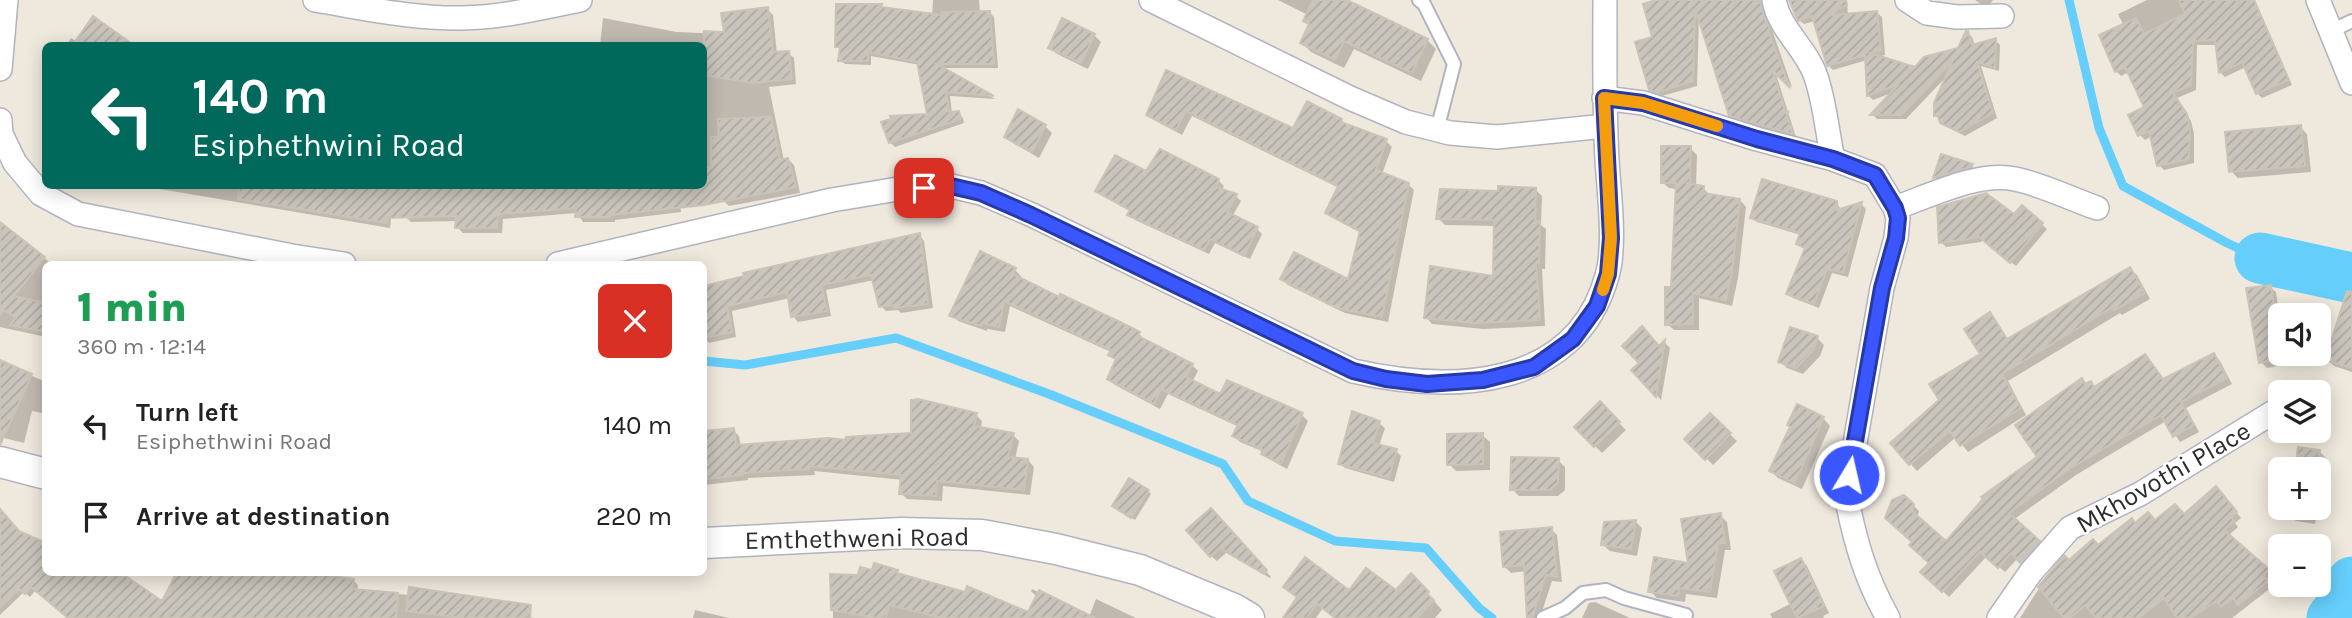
<!DOCTYPE html>
<html lang="en">
<head>
<meta charset="utf-8">
<style>
  body { margin:0; font-family:Karla,sans-serif; background:#f6f6f6; color:#222; height:100vh; display:flex; flex-direction:column; font-size:26px; white-space:nowrap }
  * { box-sizing:border-box; margin:0 }
  p { font-size:23px; color:#767676 }
  .icon { flex:none; width:38px; height:38px; fill:none; stroke:currentColor; stroke-width:2; stroke-linecap:round; stroke-linejoin:round }
  .map { position:relative; flex:1; overflow:hidden }
  .sheet { position:absolute; left:42px; top:261px; width:665px; height:315px; display:flex; flex-direction:column; background:#fff; border-radius:10px; box-shadow:0 4px 18px #0003 }
  .sheet>* { flex:none }
  .banner { position:absolute; left:42px; top:42px; width:665px; height:147px; border-radius:10px; box-shadow:0 4px 18px #0003; background:#00695c; color:#fff; overflow:hidden }
  .tools { position:absolute; left:2268px; top:303px; display:grid; gap:14px }
  .tools a { display:grid; place-items:center; width:63px; height:63px; border-radius:10px; background:#fff; box-shadow:0 4px 18px #0003; font-size:35px }
  .pin { position:absolute; display:grid; place-items:center; width:60px; height:60px; color:#fff; margin:-30px; border-radius:14px; box-shadow:0 4px 10px #0006 }
  .me { position:absolute; width:77px; margin:-38px; rotate:9deg; stroke-linejoin:round; filter:drop-shadow(0 0 5px #0008) }
  .turn { display:flex; align-items:center; gap:24px; height:147px; padding:0 35px; font-size:32px }
  .turn .icon { width:91px; height:91px; stroke-width:2.5 }
  .turn b { display:block; font-size:49px; line-height:60px }
  .round { display:grid; place-items:center; flex:none; width:74px; height:74px; border-radius:10px; background:#f6f6f6 }
  .headline { display:flex; align-items:center; justify-content:space-between; height:119px; padding:0 35px }
  h1 { font-size:42px; font-weight:800; line-height:52px; color:#1e9e55 }
  ul { padding:0; list-style:none }
  li { display:flex; align-items:center; gap:21px; height:91px; padding:0 35px }
  li div { flex:1 }
  li b { display:block; font-size:26px }
  li em { font-style:normal }
  .map>svg:first-child { display:block }
</style>
</head>
<body>
<div class="map">
<svg width="2352" height="618" viewBox="0 0 2352 618">
  <defs>
    <pattern id="building-hatch" width="6" height="6" patternUnits="userSpaceOnUse" patternTransform="scale(1.75)"><rect width="6" height="6" fill="#cac5bc"/><path d="M-1 1l2-2M0 6l6-6M5 7l2-2" fill="none" stroke="#aea9a2"/></pattern>
  </defs>
  <rect width="100%" height="100%" fill="#efe8dd"/>
  <path fill="#0003" d="M933 0H979L980 13H990L994 17 998 68H940L995 99 950 96 952 114 958 113 963 118 964 123 895 147 890 142 929 115 920 65 871 56V65L845 64 840 60 842 51 837 47 881 6 885 9 932 16Z
    M1278 0H1343L1427 40 1436 49 1421 81 1354 49 1344 68 1311 52 1302 43 1310 26 1305 21 1308 15Z
    M1663 0H1766L1765 10 1792 87 1775 71 1796 137 1736 120 1731 115 1699 16 1697 86 1662 96 1651 89 1654 38Z
    M1790 0H1847L1848 15 1877 13 1882 17 1885 55 1877 57 1915 69 1959 50 1967 33 1972 37 1975 46 1995 40 2000 45 1999 71 1981 66 1997 118 1965 136 1947 127 1935 115 1946 77 1906 119H1877L1873 115 1894 92 1873 100 1869 96 1867 60 1833 70 1828 65 1815 21 1804 24 1799 20Z
    M1975 0H1993L1987 8Z
    M2147 0H2255L2292 85 2262 98 2257 93 2246 67 2225 77 2220 72 2217 45H2197L2196 90 2177 98 2191 121 2194 134V163L2164 170 2159 165 2152 136 2145 140 2140 135 2146 108 2129 72 2121 76 2116 71 2124 26 2118 14Z
    M767 9 773 15 777 54 788 53 794 58 796 84 769 87 784 161 788 159 794 165 800 193 729 206 724 201 680 200 681 212 615 220V222H583L577 213 503 219 502 233H463L457 227V221L411 222 406 217 413 188 704 186V46H600L603 18 677 32 726 34Z
    M1094 35 1101 42 1088 69 1057 54 1050 47Z
    M71 38 77 42 130 46H66Z
    M1167 73 1294 131 1341 121 1347 126 1386 141 1392 147 1382 174 1408 184 1414 190 1388 322 1345 313 1288 285 1282 279 1349 282 1361 233 1333 218 1327 213 1339 188 1192 116 1182 135 1154 120 1148 115Z
    M1045 126 1052 133 1039 158 1013 143 1006 136Z
    M2300 127 2307 134 2311 172 2238 178 2231 171Z
    M1690 148 1697 155 1696 187 1703 188 1710 195 1740 200 1746 207 1738 278 1732 306 1699 298V330H1674L1667 324 1673 289 1677 189 1669 188 1662 182Z
    M1942 156 1972 165 1974 170 1938 181 1935 178Z
    M1147 174 1218 180 1224 186 1221 191 1236 196 1241 201 1232 217 1257 229 1262 234 1250 259 1215 243 1209 254 1135 220 1130 214 1131 212 1097 191Z
    M142 186H395L390 228Z
    M1536 190 1542 196 1541 225 1546 229 1545 269H1542L1545 326 1483 329 1432 324 1426 317 1495 278 1496 226 1445 225 1438 218Z
    M1836 202 1842 211 1861 204 1866 209 1848 277 1832 273 1819 308 1793 298 1788 293 1806 250 1798 244 1801 235 1757 222 1752 217Z
    M2022 208 2047 229 2016 266 1983 240 1981 242 1946 247 1941 242 2015 216Z
    M6 229 52 264H46V337L0 327V236Z
    M919 235 924 241 933 308 901 313 898 310 886 311 881 306 874 280 826 290 831 316 798 322 793 316 790 298 732 311 736 337 709 343 704 337V287Z
    M2130 269 2137 275 2150 299 2122 315 2120 313 2008 381 2026 415 1968 452 1956 437 1917 471 1892 443 1941 401 1983 355 1990 315 2008 340Z
    M1015 270 1021 276 1019 279 1139 333 1144 341 1192 365 1198 371 1192 382 1221 396 1302 415 1308 421 1287 469 1269 459 1264 452 1240 442 1234 436 1239 427 1168 394 1160 409 1115 385 1109 379 1117 361 1110 354 1111 352 1010 306 1005 332 987 329V331L958 321 952 315Z
    M2270 287 2276 292 2280 320V354H2292L2293 363 2267 368 2261 362Z
    M2352 322V372L2334 366 2327 359Z
    M1817 338 1824 345 1820 356 1803 374 1787 368 1780 361Z
    M1665 343 1670 348 1661 400 1634 370Z
    M2214 355 2220 361 2232 384 2186 408 2199 432 2180 442 2166 421 2076 475 2013 520 2044 548 2027 568 2018 558 2005 572 1987 556 1949 597 1923 572 1931 563 1914 542 1887 517 1913 505 1919 511 1917 518 1946 543 2039 457 2081 380 2087 386 2091 383 2096 388 2164 381Z
    M0 362 46 382V414L32 411 24 443 0 437Z
    M1600 404 1626 430 1602 453 1576 427Z
    M976 415 982 421 981 428 1013 435 1019 441 1015 459 1028 460 1034 467 1030 495 943 486 942 501 907 499 901 493 903 480 814 471 815 475 748 478V480L704 485V433L733 430 739 436 741 447 847 442 913 435Z
    M1710 415 1737 441 1713 465 1687 439Z
    M1823 418 1830 426 1802 489 1778 478 1771 471Z
    M1379 423 1385 428 1379 446 1396 451 1401 456 1394 482 1345 468 1340 463Z
    M1482 435 1490 442V470L1456 471 1449 464Z
    M2320 452 2327 459 2319 505V469H2296Z
    M1558 460 1565 467V490L1558 496H1519L1512 489Z
    M1148 491 1151 494 1135 520 1114 506Z
    M2221 494 2241 518 2235 523 2238 527 2228 536 2273 576 2267 582 2272 587 2232 618H2020L2043 582 2069 562 2136 525 2184 516Z
    M2290 508H2318L2315 524 2296 521 2288 514Z
    M0 512 46 572 162 604 353 580 358 585 357 591 410 595 493 612 536 618H70L36 590 30 597 24 592 0 615Z
    M1216 515 1271 577 1270 578 1226 553 1217 561 1211 556Z
    M1720 515 1727 522 1731 550H1725L1717 598 1686 594 1685 602 1657 598 1650 591 1690 565Z
    M1635 521 1642 528 1637 556 1610 551 1602 544Z
    M1551 529 1557 535 1562 582 1552 581 1540 618H1529L1526 571 1511 573 1505 567Z
    M1801 560 1807 566 1829 613 1823 616 1824 618H1772L1770 614 1792 603Z
    M897 571 901 575 1028 618H833V576L859 577 873 572Z
    M1417 581 1442 610 1435 618H1336L1323 608 1316 618H1285L1298 597 1396 592Z
    M1032 589 1089 617 1096 599 1136 618H1043L1037 597 1031 591Z
    M1595 602 1630 618H1582L1589 603Z
    M695 610 729 618H693Z"/>
  <g fill="none" stroke-linecap="round" stroke-linejoin="round">
    <path stroke="#66cefb" stroke-width="9" d="M2069 0 2099 128 2123 186 2227 243 2260 258
      M704 361 745 365 896 338 1049 394 1223 464 1248 501 1335 541 1426 548 1479 608 1492 618"/>
    <path stroke="#66cefb" stroke-width="51" d="M2260 258 2352 278
      M2332 618 2339 610 2352 582"/>
  </g>
  <path fill="url(#building-hatch)" stroke="#cbc4b6" stroke-width="2" d="M1313 0H1347L1428 39 1412 73 1344 41 1335 60 1300 43 1309 24 1303 21Z
    M1656 0H1760L1763 14 1770 29 1768 30 1790 88 1773 71 1785 110 1789 112H1786L1793 134 1729 116 1695 8 1693 81 1656 93 1649 90 1635 42 1652 37 1643 4Z
    M1789 0H1846L1847 5 1837 9 1832 15 1877 11 1881 50 1870 53 1915 67 1924 57 1958 48 1966 31H1968L1972 45 1996 38 1995 68 1977 62 1993 113 1959 132 1940 123 1938 116H1934V103L1952 62 1901 115H1870L1899 84 1867 96 1865 55 1827 66 1812 16 1798 21Z
    M2179 0H2254L2289 80 2256 94 2242 62 2219 73 2215 40 2193 41 2191 85 2173 93 2187 114 2190 128 2189 159 2157 166 2149 131 2138 136 2128 115 2144 107 2125 67 2115 72 2099 35 2136 18 2144 34 2185 14Z
    M836 4H882L881 7 942 15V12L990 11 994 64H937L994 96 946 92 949 112 959 111 961 119 889 143 881 122 891 119 890 116 927 114 917 62 868 52V61H838L840 47H835Z
    M768 7 773 52 789 51 792 79 753 83 704 75V31L724 32 721 13Z
    M93 16 135 46H72Z
    M1062 18 1095 34 1081 63 1048 48Z
    M1166 70 1293 128 1307 101 1342 119 1341 122 1387 139 1376 170 1409 183 1382 317 1337 308 1280 279 1294 252 1348 279 1360 231 1325 213 1338 186 1186 111 1176 130 1146 115Z
    M1018 109 1046 125 1032 152 1004 137Z
    M771 117 780 160 788 158 796 187 704 205 610 215V217H575L576 208 498 214 497 228H455L456 216 388 218 387 223 238 199 239 186H704V168L711 167V137H719L718 119Z
    M2301 125 2305 166 2229 172 2225 132Z
    M1661 146H1691L1690 183H1686L1704 186 1703 193 1740 199 1732 271 1726 300 1693 293V324L1665 325V287H1671L1676 183H1661Z
    M1160 149 1219 179 1216 187 1237 194 1227 212 1258 227 1244 256 1210 239 1204 250 1127 215 1130 210 1095 191 1115 155 1146 171Z
    M1941 154 1973 164 1971 167 1933 178Z
    M1762 179 1837 201V210L1862 202 1843 272 1827 269 1814 304 1786 294 1805 248 1796 244 1800 233 1750 218Z
    M1498 186 1536 188 1535 221H1540L1539 263H1536L1540 320 1475 323 1424 318 1430 266 1493 276 1494 220 1436 219 1440 189 1498 191Z
    M1986 193 2014 214 2022 205 2043 223 2010 263 1978 236 1976 238 1939 243 1937 207Z
    M0 222 45 257 14 296 46 303V332L10 325 16 318 4 310 0 315Z
    M920 233 928 304 894 308 893 305 879 307 871 275 821 285 827 311 791 317 787 292 727 306 732 332 704 338V286L744 276 743 273Z
    M980 251 1016 268 1013 274 1059 297 1060 294 1118 321 1140 332 1138 336 1193 364 1186 377 1220 394 1227 380 1303 413 1281 464 1261 454 1263 450 1232 436 1238 425 1161 389 1154 404 1107 379 1116 359 1108 355 1111 350 1004 301 999 327 982 323 981 326 949 316Z
    M2130 267 2145 293 2114 310 2113 307 2002 374 2021 408 1960 446 1950 431 1909 465 1890 443 1939 400 1929 384 1980 354 1964 329 1990 312 2007 339Z
    M2271 285 2276 319 2280 318V359L2259 363 2246 288Z
    M2347 291 2352 292V368L2325 360Z
    M1642 326 1659 346 1665 340 1656 397 1631 370 1639 363 1622 346Z
    M1790 327 1818 336 1814 349 1796 368 1778 362Z
    M2214 353 2227 378 2181 402 2194 425 2173 437 2161 415 2069 469 2009 513 2040 541 2020 563 2011 553 1998 568 1980 552 1942 592 1920 572 1929 563 1909 545 1912 542 1885 518 1892 500 1904 495 1914 504 1912 511 1946 541 1983 499 1981 497 2037 457 2015 425 2082 378 2085 384 2091 381 2094 387 2145 354 2163 379Z
    M0 360 32 374 0 445Z
    M918 399 977 413 974 426 1014 433 1008 457 1028 459 1024 490 937 481 936 496 899 494 901 475 809 466V469L742 473 743 475 706 479 704 431 734 428 736 445 829 438 846 440V437L911 433V400Z
    M1600 401 1620 422 1594 447 1574 427Z
    M1797 404 1824 417 1795 483 1769 471 1790 427 1787 425Z
    M1352 411 1380 421 1373 443 1397 449 1389 478 1338 464Z
    M1710 413 1731 433 1705 460 1684 439Z
    M1483 433V464L1447 465V434Z
    M2298 447 2320 450 2317 469H2295Z
    M1511 457 1559 458 1558 482 1551 490H1510Z
    M1129 478 1149 490 1131 518 1112 506Z
    M2216 486 2237 512 2231 517 2235 521 2224 530 2269 569 2263 576 2268 581 2238 605 2233 598 2221 607 2216 601 2191 618H2177L2164 598 2139 618H2096L2085 605 2070 618H2064L2038 587 2064 555 2069 560 2093 539 2098 545 2132 518 2135 523 2148 512 2155 520 2175 504 2184 514Z
    M1211 508 1267 570 1264 574 1220 548 1210 557 1186 530Z
    M2288 508H2311L2309 518 2287 514Z
    M0 509 19 531 46 543V572H120L162 601 177 572H318V574L354 579 352 589 398 593 396 618H68L31 587 25 594 19 589 0 607Z
    M1721 513 1725 543 1718 544 1710 592 1679 588 1678 596 1648 592 1654 557 1688 563 1681 519Z
    M1636 520 1631 549 1601 545 1604 522Z
    M1552 527 1557 577 1546 575 1532 618H1527L1524 565 1503 567 1500 532Z
    M1305 557 1349 590 1366 568 1396 590 1411 573 1429 592 1427 594 1434 600 1417 618H1335L1317 604 1306 618H1283L1297 597 1283 587Z
    M1801 558 1824 606 1797 618 1774 571Z
    M874 563 898 570 897 573 965 592 967 586 1028 612 1039 590 1095 618H942L889 605 886 618H876L831 610 830 574 858 575 860 567 872 570Z
    M409 587 531 605 530 618H463L406 611Z"/>
  <g fill="none" stroke-linecap="round" stroke-linejoin="round">
    <g stroke="#b1b3c1" stroke-width="16">
      <path id="service" d="M1419 0 1424 4 1454 64 1437 130
        M2331 31 2352 21
        M1543 618 1565 608 1583 593 1606 590 1624 598 1686 615"/>
    </g>
    <g stroke="#b1b3c1" stroke-width="26">
      <path id="minor" d="M315 0C364 8 414 19 463 18 503 17 541 8 580 0
        M1151 0 1350 98 1406 122 1450 133 1497 137 1605 126
        M1774 0C1779 29 1807 49 1816 77 1825 103 1827 132 1833 159
        M1907 0 1927 13 1957 17 2002 16
        M2318 0 2352 83
        M0 69 6 0
        M1604 98 1643 103 1757 139 1833 159 1875 175 1895 208 1898 218 1896 238 1882 288 1846 495C1855 541 1865 577 1888 618
        M0 120 1 134 15 163 41 194 78 214 292 256 344 264
        M1895 208C1929 196 1979 171 2015 179 2041 184 2071 199 2097 208
        M558 264 832 200 898 189 951 186 981 193 1032 215 1353 371C1450 393 1575 391 1607 276 1616 246 1609 193 1607 160 1604 106 1605 53 1605 0
        M1999 618 2031 572 2070 528 2140 494 2280 408"/>
    </g>
    <g stroke="#b1b3c1" stroke-width="33">
      <path id="tertiary" d="M0 462 46 474
        M704 543 901 533 982 535 1056 549 1140 570 1234 609 1249 618"/>
    </g>
    <use href="#service" stroke="#fff" stroke-width="12"/>
    <use href="#minor" stroke="#fff" stroke-width="23"/>
    <use href="#tertiary" stroke="#fff" stroke-width="30"/>
  </g>
  <g fill="none" stroke-linecap="round" stroke-linejoin="round">
    <g stroke="#2639a6" stroke-width="18">
      <path id="route" d="M924 188 951 186 981 193 1031 215 1353 371 1386 379 1427 384 1483 380 1534 367 1573 339 1597 306 1608 274 1611 238 1604 98 1643 103 1757 139 1833 159 1875 175 1895 208 1898 218 1896 238 1882 288 1849 475"/>
    </g>
    <use href="#route" stroke="#3a57ff" stroke-width="12"/>
    <path stroke="#f59e0b" stroke-width="12" d="M1603 290 1608 274 1611 238 1604 98 1643 103 1717 126"/>
  </g>
  <g text-anchor="middle" stroke-width="5" stroke-linejoin="round" paint-order="stroke">
    <g font-size="26" fill="#2c2c2c" stroke="#fff">
      <text transform="translate(2163 477) rotate(-30)" y="9">Mkhovothi Place</text>
      <text transform="translate(857 538) rotate(-1)" y="9">Emthethweni Road</text>
    </g>
  </g>
</svg>
<div class="tools">
<a><svg class="icon" aria-label="sound" viewBox="0 0 24 24"><path d="M4 9h4l5-4v14l-5-4H4zM17 9q2 3 0 6"/></svg></a>
<a><svg class="icon" aria-label="layers" viewBox="0 0 24 24"><path d="M12 4l9 5-9 5-9-5zM3 14l9 5 9-5"/></svg></a>
<a>+</a>
<a>−</a>
</div>
<div class="pin" style="left:924px;top:188px;background:#d93025"><svg class="icon" aria-label="arrive" viewBox="0 0 24 24"><path d="M6 21V4h12l-3 4 3 4H6"/></svg></div>
<svg class="me" style="left:1849px;top:475px" viewBox="-20 -20 40 40"><circle r="17" fill="#3a57ff" stroke="#fff" stroke-width="3"/><path d="M0-11L8 9 0 5-8 9z" fill="#fff"/></svg>
<div class="banner">
<div class="turn"><svg class="icon" aria-label="left" viewBox="0 0 24 24"><path d="M17 20v-9H6M10 6l-5 5 5 5"/></svg><div><b>140 m</b>Esiphethwini Road</div></div>
</div>
<section class="sheet">
<div class="headline"><div><h1>1 min</h1><p>360 m · 12:14</p></div><a class="round" style="background:#d93025;color:#fff"><svg class="icon" aria-label="close" viewBox="0 0 24 24"><path d="M6 6l12 12M18 6L6 18"/></svg></a></div>
<ul>
<li><svg class="icon" aria-label="left" viewBox="0 0 24 24"><path d="M17 20v-9H6M10 6l-5 5 5 5"/></svg><div><b>Turn left</b><p>Esiphethwini Road</p></div><em>140 m</em></li>
<li><svg class="icon" aria-label="arrive" viewBox="0 0 24 24"><path d="M6 21V4h12l-3 4 3 4H6"/></svg><div><b>Arrive at destination</b></div><em>220 m</em></li>
</ul>
</section>
</div>
</body>
</html>
